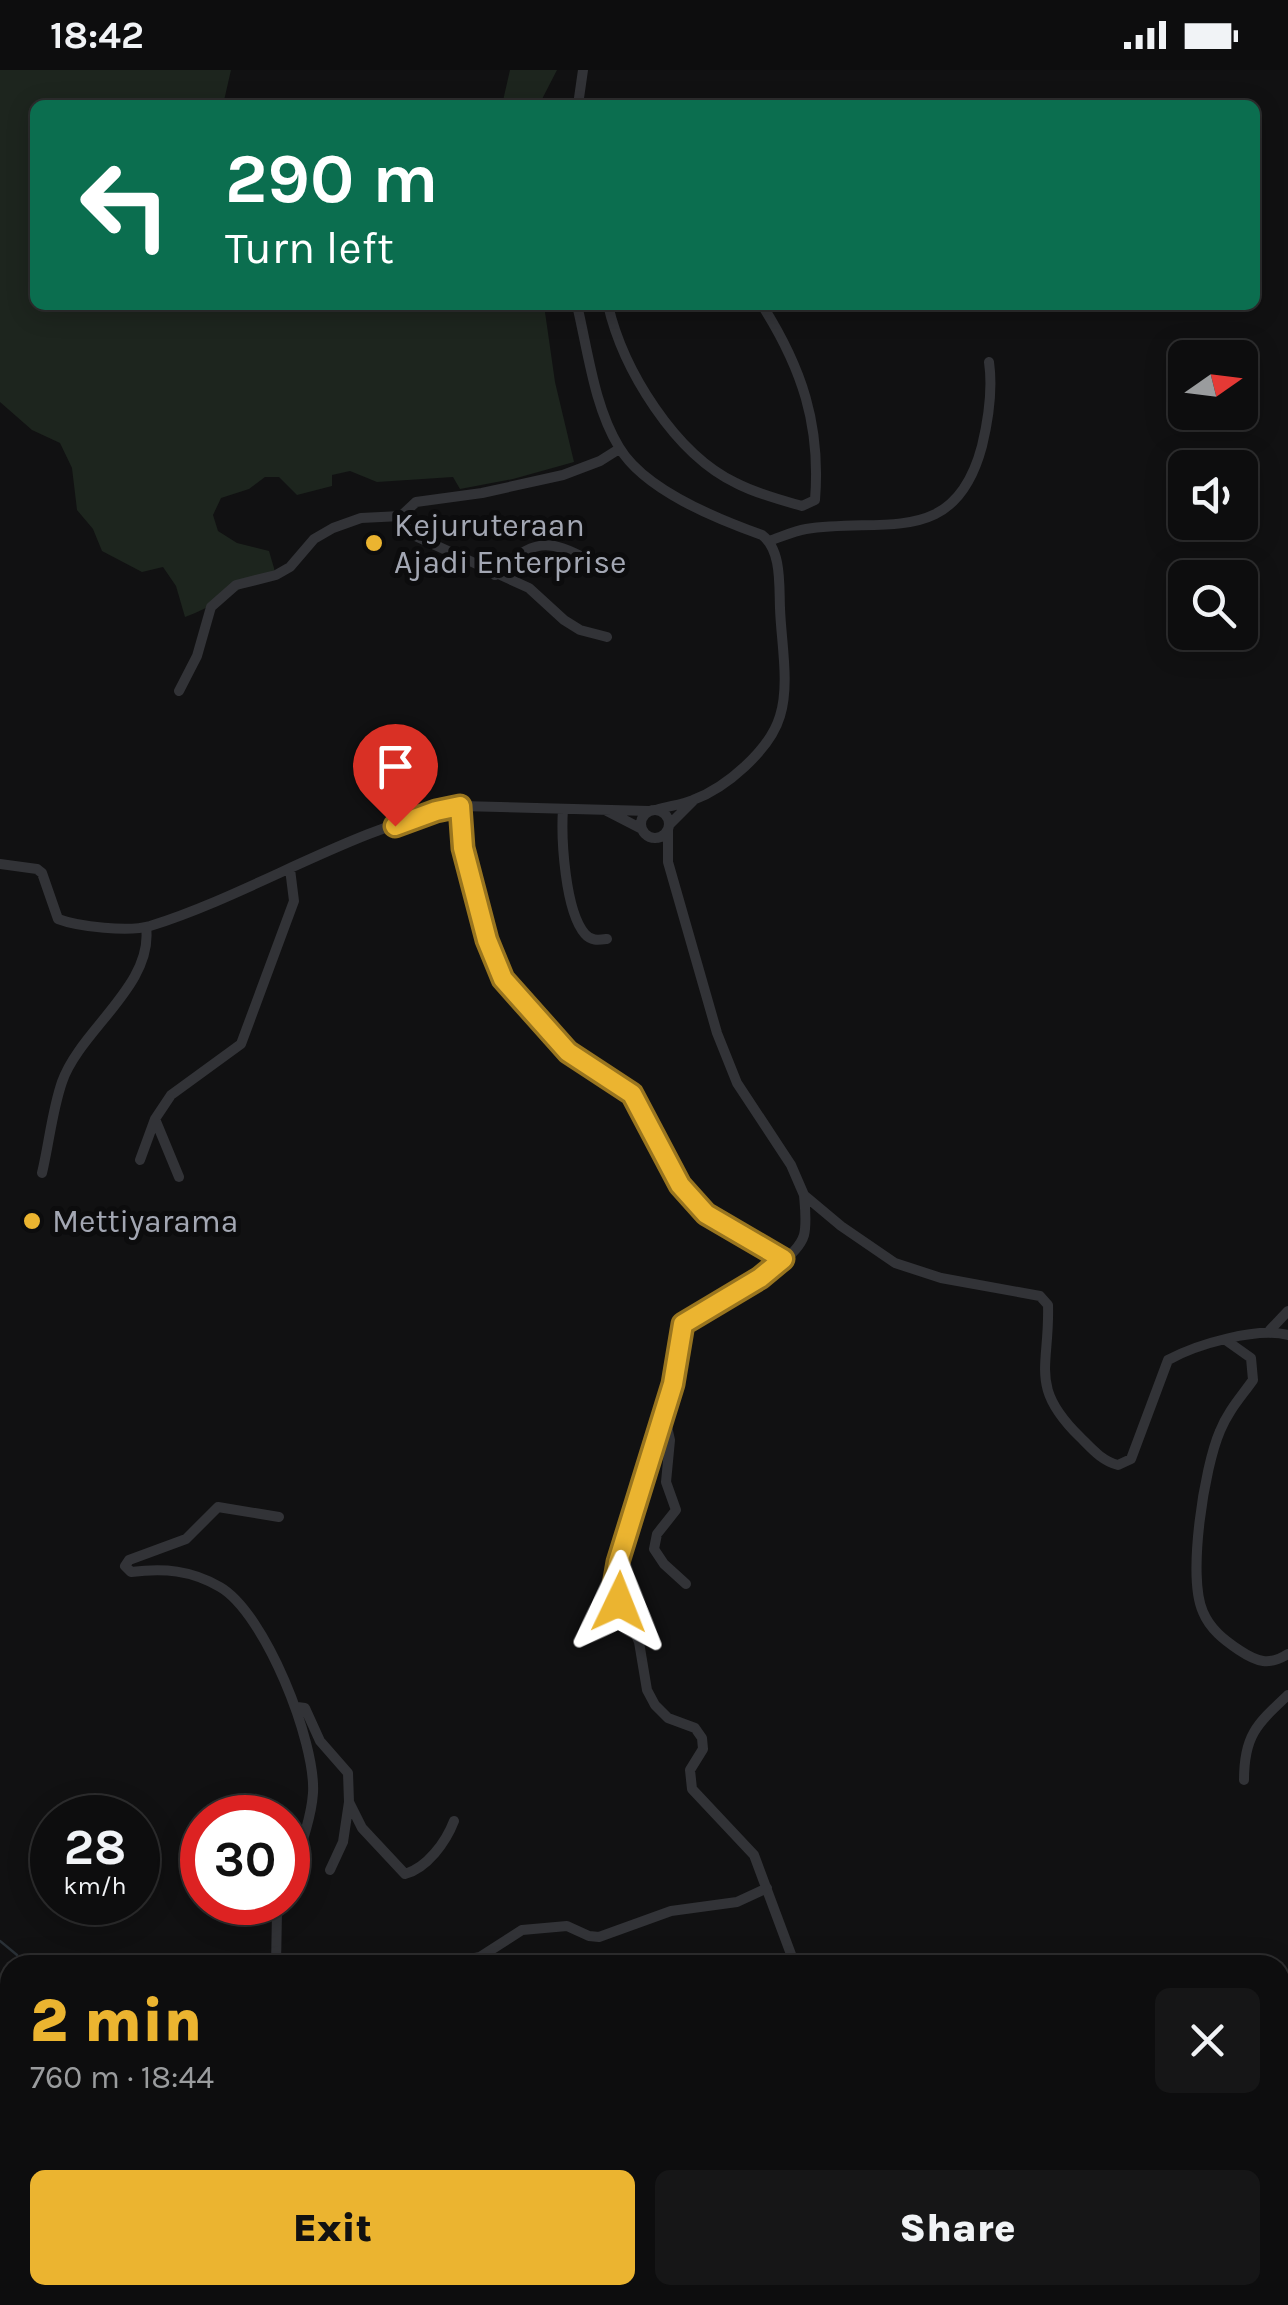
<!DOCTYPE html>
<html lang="en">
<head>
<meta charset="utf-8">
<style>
  body { margin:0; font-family:Karla,sans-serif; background:#161617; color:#f1f3f6; height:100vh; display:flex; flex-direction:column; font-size:38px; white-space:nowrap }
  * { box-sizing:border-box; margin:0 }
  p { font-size:32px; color:#9a9c9e }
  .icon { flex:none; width:55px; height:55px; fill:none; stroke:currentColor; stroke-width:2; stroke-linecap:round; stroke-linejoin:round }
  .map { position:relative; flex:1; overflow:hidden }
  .drawer { position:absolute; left:0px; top:1885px; width:1290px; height:350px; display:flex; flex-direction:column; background:#0d0d0e; border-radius:30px 30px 0 0; box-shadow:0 5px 25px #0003,0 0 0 2px #2d2d2e }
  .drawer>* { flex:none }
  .hud { position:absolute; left:30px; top:30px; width:1230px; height:210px; border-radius:15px; box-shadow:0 5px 25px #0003,0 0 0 2px #2d2d2e; background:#0b6e4f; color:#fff; overflow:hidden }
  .needle { width:65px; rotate:76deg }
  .tools { position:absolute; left:1168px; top:270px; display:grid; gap:20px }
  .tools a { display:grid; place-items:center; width:90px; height:90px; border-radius:15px; background:#0d0d0e; box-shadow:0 5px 25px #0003,0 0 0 2px #2d2d2e; font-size:50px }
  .speed { position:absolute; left:30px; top:1725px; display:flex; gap:20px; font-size:50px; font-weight:700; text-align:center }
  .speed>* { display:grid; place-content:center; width:130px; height:130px; border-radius:50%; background:#0d0d0e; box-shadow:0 5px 25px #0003,0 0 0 2px #2d2d2e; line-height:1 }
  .speed small { font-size:25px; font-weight:400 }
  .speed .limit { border:15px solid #d22; background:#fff; color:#111 }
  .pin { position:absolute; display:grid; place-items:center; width:85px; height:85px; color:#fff; margin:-102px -42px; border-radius:50% 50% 50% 0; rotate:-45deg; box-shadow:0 0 10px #0007 }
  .pin .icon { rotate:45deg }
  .me { position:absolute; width:110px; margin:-55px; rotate:2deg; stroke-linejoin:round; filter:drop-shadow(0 0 8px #0008) }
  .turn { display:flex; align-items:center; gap:35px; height:210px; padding:0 30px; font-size:45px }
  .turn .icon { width:130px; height:130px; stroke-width:2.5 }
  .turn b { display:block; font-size:70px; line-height:85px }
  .round { display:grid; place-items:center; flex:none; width:105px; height:105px; border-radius:15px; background:#161617 }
  .headline { display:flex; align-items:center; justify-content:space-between; height:170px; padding:0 30px }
  h1 { font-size:60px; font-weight:800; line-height:75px; color:#ebb430 }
  .button { display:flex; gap:20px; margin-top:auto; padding:20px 30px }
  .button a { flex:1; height:115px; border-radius:15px; background:#ebb430; color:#111; font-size:40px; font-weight:800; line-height:115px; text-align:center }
  .button a+a { background:#161617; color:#f1f3f6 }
  .status { display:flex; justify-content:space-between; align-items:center; height:70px; padding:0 50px; background:#0d0d0e; direction:ltr }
  .status svg { height:28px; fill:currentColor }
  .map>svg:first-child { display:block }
</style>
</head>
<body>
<div class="status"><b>18:42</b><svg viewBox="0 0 49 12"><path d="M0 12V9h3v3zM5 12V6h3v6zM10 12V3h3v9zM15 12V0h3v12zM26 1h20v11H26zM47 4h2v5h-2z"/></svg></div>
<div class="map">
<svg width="1288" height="2235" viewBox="0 0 1288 2235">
  <rect width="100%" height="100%" fill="#111112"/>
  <path fill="#1d251e" d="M0 0H231L223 35H35V235H544L555 312 574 392 513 409 460 419 453 407 377 412 350 401 332 405V416L297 425 279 407H265L249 419 221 428 213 445 218 461 237 473 269 481 276 505C241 513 218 535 185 547L176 516 163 497 142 502 102 481 93 459 77 440 72 398 60 373 32 360 0 332Z
    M510 0H557L539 35H502Z"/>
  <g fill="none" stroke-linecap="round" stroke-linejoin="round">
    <path stroke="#2a3137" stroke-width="2.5" d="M0 1871 17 1885"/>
    <path stroke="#323337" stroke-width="10" d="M578 35 583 0
      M577 235C588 281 594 336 619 377 644 420 717 449 762 465 782 480 779 516 780 538 781 571 790 614 780 646 770 680 726 718 693 730 681 735 668 736 656 740
      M608 235C623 300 675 384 736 413 757 424 781 430 802 436L815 430C821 355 802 298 762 235
      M401 446 413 465 529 518 564 550 580 560 607 567
      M769 471C781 467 794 461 806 459 886 447 955 478 982 376 989 347 993 320 989 292
      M495 505C533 469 547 467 592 492
      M179 621 197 586 211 537 236 515 276 505 290 497 314 469 333 458 361 448 401 446 416 432 482 423 563 405 600 391 619 379
      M461 736 463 778 487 869 503 909 568 982 631 1024 680 1115 706 1144 783 1189
      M563 739C561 769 565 841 585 864 591 871 598 870 607 869
      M641 754a14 14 0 1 1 28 0a14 14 0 1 1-28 0Z
      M607 741 642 759
      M669 755 693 731
      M668 760V792L717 963 737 1013 791 1095 804 1125 841 1156 895 1193 941 1208 1040 1226 1048 1235C1050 1297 1028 1316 1080 1367 1092 1379 1102 1391 1118 1395L1131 1389 1168 1290C1197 1274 1257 1257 1288 1265
      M0 794 37 799 42 803 58 849C79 857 129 862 150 856 255 823 351 758 461 736L649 741
      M155 1049 179 1107
      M140 1090 155 1049 171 1025 241 974 294 831 290 799
      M42 1103C49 1074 52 1041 62 1012 80 960 154 915 146 857
      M1270 1260 1288 1241
      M1227 1271 1251 1288 1253 1310C1241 1327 1228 1341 1220 1361 1204 1398 1187 1507 1203 1542 1210 1559 1224 1570 1239 1580 1257 1592 1269 1596 1288 1584
      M664 1343 670 1370 666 1412 676 1440 657 1464 654 1479 664 1494 686 1514
      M279 1447 218 1437 186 1469 129 1490 125 1496 131 1502C164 1498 191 1500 220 1517 265 1543 316 1672 313 1723 311 1752 297 1786 288 1813
      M297 1637 305 1638 320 1671 348 1703 349 1732
      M1244 1710C1244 1665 1257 1654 1288 1625
      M330 1800 343 1772 349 1732 362 1758 405 1804C427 1798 446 1772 454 1751
      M276 1895 277 1842 280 1832
      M439 1895 480 1887 522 1860 567 1856 589 1866 599 1867 671 1841 737 1832 767 1818
      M795 1895 754 1785 692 1719 690 1700 703 1679 702 1668 695 1658 668 1648 655 1635 647 1620 639 1572 614 1515 618 1492 673 1314 683 1254C710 1231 794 1199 804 1165 807 1153 805 1137 804 1125
      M0 1945 10 1936
      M1280 2001 1288 2004
      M1280 2093 1288 2101
      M998 2225 1002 2235
      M1070 2225H1080"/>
  </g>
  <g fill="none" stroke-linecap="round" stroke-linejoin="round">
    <g stroke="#99751f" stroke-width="25">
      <path id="route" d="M395 756 436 741 460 736 463 778 487 870 503 909 568 982 632 1024 680 1115 706 1144 783 1189 760 1208 683 1254 673 1314 618 1492 614 1515 619 1532"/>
    </g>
    <use href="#route" stroke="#ebb430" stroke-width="18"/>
  </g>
  <g fill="#ebb430" stroke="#0c0c0d" stroke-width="4">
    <circle cx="374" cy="473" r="10"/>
    <circle cx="32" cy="1151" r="10"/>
  </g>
  <g text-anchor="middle" stroke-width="10" stroke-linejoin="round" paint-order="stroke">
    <g font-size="32" fill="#a3a7b3" stroke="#0c0c0d" text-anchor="start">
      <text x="394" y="466">Kejuruteraan<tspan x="394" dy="37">Ajadi Enterprise</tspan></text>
      <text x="52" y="1162">Mettiyarama</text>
    </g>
  </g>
</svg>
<div class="tools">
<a><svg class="needle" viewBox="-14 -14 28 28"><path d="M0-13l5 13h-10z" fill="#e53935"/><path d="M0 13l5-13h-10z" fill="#9a9c9e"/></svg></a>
<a><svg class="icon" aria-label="sound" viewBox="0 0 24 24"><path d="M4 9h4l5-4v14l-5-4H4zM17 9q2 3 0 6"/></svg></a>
<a><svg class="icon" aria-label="search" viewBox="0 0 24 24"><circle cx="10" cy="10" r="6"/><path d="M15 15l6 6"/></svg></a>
</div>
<div class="speed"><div>28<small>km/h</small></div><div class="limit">30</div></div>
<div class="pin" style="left:395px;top:756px;background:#d93025"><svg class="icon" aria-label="arrive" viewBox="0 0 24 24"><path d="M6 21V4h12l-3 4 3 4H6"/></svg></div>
<svg class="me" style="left:619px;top:1532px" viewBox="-20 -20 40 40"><path d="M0-17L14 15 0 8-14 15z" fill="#ebb430" stroke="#fff" stroke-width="4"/></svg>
<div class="hud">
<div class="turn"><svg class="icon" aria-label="left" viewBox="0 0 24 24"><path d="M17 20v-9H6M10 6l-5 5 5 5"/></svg><div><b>290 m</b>Turn left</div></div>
</div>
<section class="drawer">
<div class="headline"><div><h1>2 min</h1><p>760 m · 18:44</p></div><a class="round"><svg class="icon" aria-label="close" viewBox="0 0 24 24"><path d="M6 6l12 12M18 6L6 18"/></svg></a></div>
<div class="button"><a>Exit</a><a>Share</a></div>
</section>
</div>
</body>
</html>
